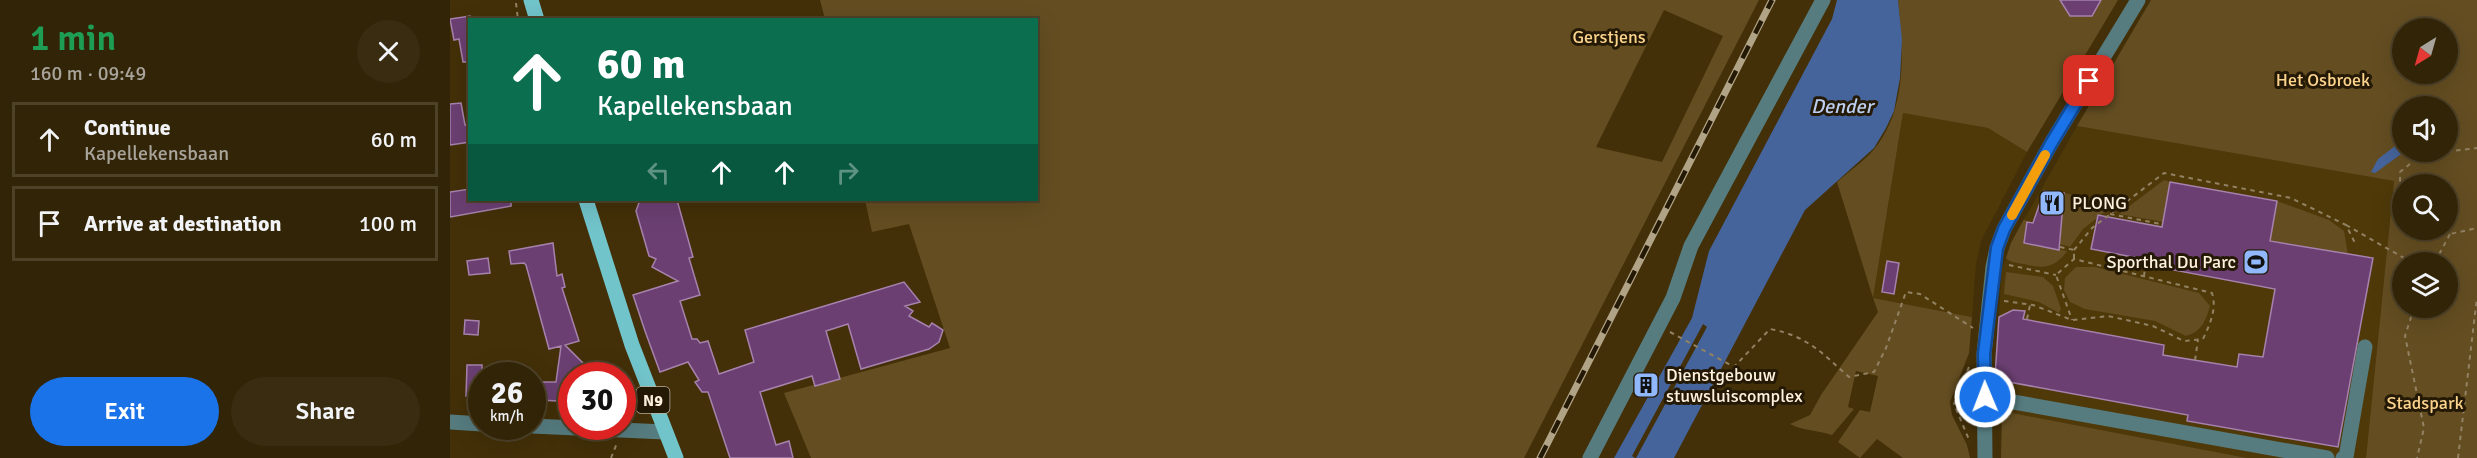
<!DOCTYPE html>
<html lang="en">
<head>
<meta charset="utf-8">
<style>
  body { margin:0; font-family:Signika,sans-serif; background:#3a2c10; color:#f1f3f6; height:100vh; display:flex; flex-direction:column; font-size:22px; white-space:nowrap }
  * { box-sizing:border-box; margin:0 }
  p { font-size:20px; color:#a8a49b }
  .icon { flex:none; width:33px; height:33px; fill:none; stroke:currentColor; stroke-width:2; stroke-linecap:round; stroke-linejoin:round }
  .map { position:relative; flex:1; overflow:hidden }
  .details { display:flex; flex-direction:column; background:#322406; width:450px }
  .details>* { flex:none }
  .top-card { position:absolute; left:18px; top:18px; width:570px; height:183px; border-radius:0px; box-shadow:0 6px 24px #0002,0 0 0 2px #4d4128; background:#0b6e4f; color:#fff; overflow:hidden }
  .needle { width:39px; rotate:217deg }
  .buttons { position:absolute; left:1942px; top:18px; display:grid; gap:12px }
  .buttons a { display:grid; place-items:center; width:66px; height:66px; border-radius:50%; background:#322406; box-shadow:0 6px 24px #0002,0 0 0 2px #4d4128; font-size:30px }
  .speed { position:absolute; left:18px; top:362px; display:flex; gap:12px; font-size:30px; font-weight:700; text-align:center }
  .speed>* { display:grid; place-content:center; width:78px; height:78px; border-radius:50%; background:#322406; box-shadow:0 6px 24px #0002,0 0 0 2px #4d4128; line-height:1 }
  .speed small { font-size:15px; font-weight:400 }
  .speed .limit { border:9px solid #d22; background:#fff; color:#111 }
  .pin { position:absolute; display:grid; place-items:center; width:51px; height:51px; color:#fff; margin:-26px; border-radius:12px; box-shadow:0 3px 9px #0006 }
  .me { position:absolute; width:66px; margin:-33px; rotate:359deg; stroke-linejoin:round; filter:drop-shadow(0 0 4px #0008) }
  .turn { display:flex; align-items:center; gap:21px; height:126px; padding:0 30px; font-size:27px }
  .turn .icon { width:78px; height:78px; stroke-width:2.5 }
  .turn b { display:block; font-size:42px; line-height:51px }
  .lanes { display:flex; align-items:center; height:57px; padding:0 30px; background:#0003; justify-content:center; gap:30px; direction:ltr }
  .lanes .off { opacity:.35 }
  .round { display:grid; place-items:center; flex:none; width:63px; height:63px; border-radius:32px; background:#3a2c10 }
  .head { display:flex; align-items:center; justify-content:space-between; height:102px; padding:0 30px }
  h1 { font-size:36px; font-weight:600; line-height:45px; color:#1e9e55 }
  .cta { display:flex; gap:12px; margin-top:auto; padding:12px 30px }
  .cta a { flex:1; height:69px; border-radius:36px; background:#1a73e8; color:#fff; font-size:24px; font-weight:600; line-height:69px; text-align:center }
  .cta a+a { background:#3a2c10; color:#f1f3f6 }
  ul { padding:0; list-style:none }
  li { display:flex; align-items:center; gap:18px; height:75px; margin:0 12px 9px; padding:0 18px; border:3px solid #4d4128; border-radius:0px }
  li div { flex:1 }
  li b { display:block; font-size:22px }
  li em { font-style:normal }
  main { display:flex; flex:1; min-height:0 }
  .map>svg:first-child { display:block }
</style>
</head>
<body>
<main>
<section class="details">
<div class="head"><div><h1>1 min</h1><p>160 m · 09:49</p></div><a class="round"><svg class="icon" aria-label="close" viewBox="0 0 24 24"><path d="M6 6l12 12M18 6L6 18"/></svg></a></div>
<ul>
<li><svg class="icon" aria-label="ahead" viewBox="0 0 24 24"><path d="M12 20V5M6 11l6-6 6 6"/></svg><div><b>Continue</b><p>Kapellekensbaan</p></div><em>60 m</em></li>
<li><svg class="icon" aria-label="arrive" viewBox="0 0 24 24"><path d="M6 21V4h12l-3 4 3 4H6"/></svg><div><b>Arrive at destination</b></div><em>100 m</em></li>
</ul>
<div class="cta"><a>Exit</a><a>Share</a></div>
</section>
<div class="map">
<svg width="2027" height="458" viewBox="0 0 2027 458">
  <rect width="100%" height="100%" fill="#433008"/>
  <path fill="#4f3909" d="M1453 113 1538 128 1577 152 1531 241 1526 264 1522 317 1423 298Z
    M1627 126 1944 181 1916 458H1797L1552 411V380L1545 372 1552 269 1561 243Z"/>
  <path fill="#644d21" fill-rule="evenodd" d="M370 0H1309L1074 458H361L334 393 500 348 459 224 422 232 415 200H586V20L375 19ZM1214 10 1273 36 1212 162 1146 147Z
    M1448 0H1668L1577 152 1538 128 1453 113 1423 298 1522 317 1519 353 1500 402 1502 415 1517 445 1520 458H1453L1427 439 1410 458 1388 442 1410 410 1420 412 1428 376 1406 371 1398 407 1404 409 1382 435C1368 430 1353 431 1340 424L1360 415 1371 395 1428 312 1423 298 1387 182C1399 171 1415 161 1425 148 1458 107 1453 49 1448 0Z
    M1701 0H2027V458H1916L1944 181 1627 126ZM1953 28H1998V74H1953ZM1953 106H1998V152H1953ZM1953 184H1998V230H1953ZM1953 262H1998V308H1953Z
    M1714 180 1720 182 1714 222 1669 214Z
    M1614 193 1665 204 1633 229 1620 247 1610 244Z
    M1827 201 1879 220 1894 231 1898 255 1820 240Z
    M1574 219 1577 222 1574 243 1617 251C1605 268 1594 269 1574 264 1568 263 1561 263 1556 258L1561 243Z
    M1626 267H1645L1749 293 1760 306C1755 322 1752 331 1736 336L1705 321 1635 309 1620 302 1614 290 1615 278Z
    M1556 272 1593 277 1603 286 1611 309 1609 313 1589 302 1554 294Z
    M1552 411 1797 458H1551Z"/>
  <path fill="#45649b" d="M1387 0H1448L1452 40 1450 78 1444 111 1436 128 1424 148 1355 210 1224 458H1186L1257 327 1253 324 1182 456 1185 458H1164L1242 318 1259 251 1382 19Z
    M1953 140 1954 152 1925 173 1921 172 1928 159Z"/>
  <path fill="#6b3f72" stroke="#a682ad" stroke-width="1.5" d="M1610 0H1651L1642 16H1620Z
    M20 16V62H13L9 39 4 40 0 19Z
    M11 103 15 125 20 127V142L0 145V104Z
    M1720 182 1827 201 1820 241 1923 258 1888 447 1737 421 1738 415 1548 380 1545 376 1549 317 1563 310 1575 311 1573 319 1714 345 1713 355 1787 367 1789 354 1813 357 1825 289 1713 268 1714 263 1641 249 1648 215 1712 227Z
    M20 189V200H61V206L0 217V192Z
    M1594 191 1614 193 1609 250 1574 243 1577 222 1583 223Z
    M190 200H227L243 257 239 258 250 295 230 301 242 339H247L250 343 258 341 269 374 304 362 295 330 454 282 470 302 455 306 463 311 459 316 479 327 482 323 493 330 489 342 479 349 411 369 398 324 376 331 390 379 365 386 362 376 310 392 326 445 339 441 343 458H280L258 392H252L245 382 249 380 238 362 210 372 195 331 183 295 228 281 202 267 206 259 199 256 186 211Z
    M103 243 107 276 112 274 115 287 112 288 129 341 115 345 136 366 135 375H122V402L91 400 92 382H106L111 346 99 349 76 265 74 263 61 264 59 251Z
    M38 258 40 273 19 275 17 261Z
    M1437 261 1449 263 1444 294 1432 292Z
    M15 320 29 321 28 335 14 334Z
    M17 365H32V396H16Z"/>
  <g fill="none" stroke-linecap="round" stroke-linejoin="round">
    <path stroke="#928263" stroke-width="2" stroke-dasharray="4.5 4.5" stroke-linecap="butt" d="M66 3 68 20
      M1953 198 1950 196V172L1971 155 2027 148
      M1660 214 1711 224
      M1896 225 1961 262
      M1994 230 2000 234 2027 228
      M1610 247 1624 250V259
      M1624 250 1642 228 1714 173 1841 198 1896 225 1906 245
      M1985 262 2000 234
      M1559 265 1606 275
      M1661 268 1663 253
      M1694 276 1696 259
      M1554 301 1583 305 1622 320 1658 316 1703 326 1734 341 1753 339C1760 324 1767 309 1762 293L1624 259 1606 275 1622 320
      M1964 308 1955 336 1974 428 1967 458
      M1577 319 1580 305
      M1220 332 1284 367 1320 329C1357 336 1371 352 1399 377L1424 372 1436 348 1456 292 1470 294 1523 328
      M1745 360 1748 340
      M1519 367 1504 404 1520 442
      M161 458 167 443
      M2008 458 2027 297"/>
    <path stroke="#567c7f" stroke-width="15" d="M1535 397 1877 458
      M0 422 32 424
      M82 426 215 432
      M1140 458 1223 298 1241 246 1373 0
      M1535 458 1534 354 1543 267 1547 248 1554 229 1602 142 1688 0
      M1893 458 1896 457 1915 347"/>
    <path stroke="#71c4ca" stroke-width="15" d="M81 0 87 20
      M136 200 182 345 226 458"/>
    <g stroke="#b1a386" stroke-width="7">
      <path id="rail" d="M1090 458 1322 0"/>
    </g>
    <use href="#rail" stroke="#241905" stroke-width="4.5" stroke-dasharray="14" stroke-linecap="butt"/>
  </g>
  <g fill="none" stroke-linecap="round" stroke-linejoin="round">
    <g stroke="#114b97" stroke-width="15">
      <path id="route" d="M1535 397 1534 354 1547 248 1554 229 1602 142 1639 81"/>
    </g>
    <use href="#route" stroke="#1a73e8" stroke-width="10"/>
    <path stroke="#f59e0b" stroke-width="10" d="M1562 215 1595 155"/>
  </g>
  <defs>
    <g id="restaurant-square" transform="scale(1.35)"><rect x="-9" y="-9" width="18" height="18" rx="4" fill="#91b8fd" stroke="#241905"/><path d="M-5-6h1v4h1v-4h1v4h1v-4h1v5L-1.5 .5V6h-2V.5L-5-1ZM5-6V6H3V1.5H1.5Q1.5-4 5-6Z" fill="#111"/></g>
    <g id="stadium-square" transform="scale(1.35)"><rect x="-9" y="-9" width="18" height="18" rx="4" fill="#91b8fd" stroke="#241905"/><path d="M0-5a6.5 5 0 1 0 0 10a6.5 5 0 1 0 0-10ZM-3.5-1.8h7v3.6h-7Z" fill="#111"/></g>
    <g id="building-square" transform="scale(1.35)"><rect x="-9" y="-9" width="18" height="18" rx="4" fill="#91b8fd" stroke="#241905"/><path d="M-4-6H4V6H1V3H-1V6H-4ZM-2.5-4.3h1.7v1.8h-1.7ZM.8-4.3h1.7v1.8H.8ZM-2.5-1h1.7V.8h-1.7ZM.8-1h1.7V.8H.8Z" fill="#111"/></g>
  </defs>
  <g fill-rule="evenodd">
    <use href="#restaurant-square" x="1602" y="203"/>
    <use href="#stadium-square" x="1806" y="262"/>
    <use href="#building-square" x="1196" y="385"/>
  </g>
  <g text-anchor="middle" stroke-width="6" stroke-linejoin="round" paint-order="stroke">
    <rect fill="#241905" stroke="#bdb19d" stroke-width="1.5" x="186.5" y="387" width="33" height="26" rx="4.5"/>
    <g font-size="16" font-weight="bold" fill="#fef2de">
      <text x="203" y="406">N9</text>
    </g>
    <g font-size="18" fill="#fcd48c" stroke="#241905">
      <text x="1159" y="43">Gerstjens</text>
      <text x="1873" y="86">Het Osbroek</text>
      <text x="1975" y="409">Stadspark</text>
    </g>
    <g font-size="18" fill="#fef2de" stroke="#241905" text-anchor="start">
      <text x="1622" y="209">PLONG</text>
      <text x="1786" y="268" text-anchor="end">Sporthal Du Parc</text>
      <text x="1216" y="381">Dienstgebouw<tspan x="1216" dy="21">stuwsluiscomplex</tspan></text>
    </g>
    <g font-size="20" font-style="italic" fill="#bbceef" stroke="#241905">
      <text x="1392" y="113">Dender</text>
    </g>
  </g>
</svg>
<div class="buttons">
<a><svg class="needle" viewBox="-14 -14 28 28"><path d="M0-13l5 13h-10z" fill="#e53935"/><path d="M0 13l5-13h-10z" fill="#a8a49b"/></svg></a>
<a><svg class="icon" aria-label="sound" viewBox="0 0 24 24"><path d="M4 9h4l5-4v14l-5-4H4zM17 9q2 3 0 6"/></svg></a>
<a><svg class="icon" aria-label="search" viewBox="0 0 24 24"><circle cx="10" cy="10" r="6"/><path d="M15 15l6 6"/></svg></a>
<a><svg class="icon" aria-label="layers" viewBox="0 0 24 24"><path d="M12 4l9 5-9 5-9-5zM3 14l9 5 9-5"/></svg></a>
</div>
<div class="speed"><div>26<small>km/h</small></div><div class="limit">30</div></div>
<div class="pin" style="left:1639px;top:81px;background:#d93025"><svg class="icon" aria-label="arrive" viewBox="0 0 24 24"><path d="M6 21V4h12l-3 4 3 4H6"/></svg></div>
<svg class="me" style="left:1535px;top:397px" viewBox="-20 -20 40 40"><circle r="17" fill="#1a73e8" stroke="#fff" stroke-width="3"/><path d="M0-11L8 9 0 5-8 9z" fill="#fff"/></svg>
<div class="top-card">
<div class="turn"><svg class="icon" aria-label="ahead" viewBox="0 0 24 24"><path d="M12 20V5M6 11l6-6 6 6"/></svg><div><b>60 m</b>Kapellekensbaan</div></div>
<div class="lanes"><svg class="icon off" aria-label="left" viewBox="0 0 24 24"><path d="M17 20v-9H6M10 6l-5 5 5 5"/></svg><svg class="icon" aria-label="ahead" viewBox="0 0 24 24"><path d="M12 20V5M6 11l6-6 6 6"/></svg><svg class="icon" aria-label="ahead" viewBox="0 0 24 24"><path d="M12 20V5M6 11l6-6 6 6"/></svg><svg class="icon off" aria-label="right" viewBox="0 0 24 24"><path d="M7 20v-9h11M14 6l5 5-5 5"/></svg></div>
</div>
</div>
</main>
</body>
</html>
